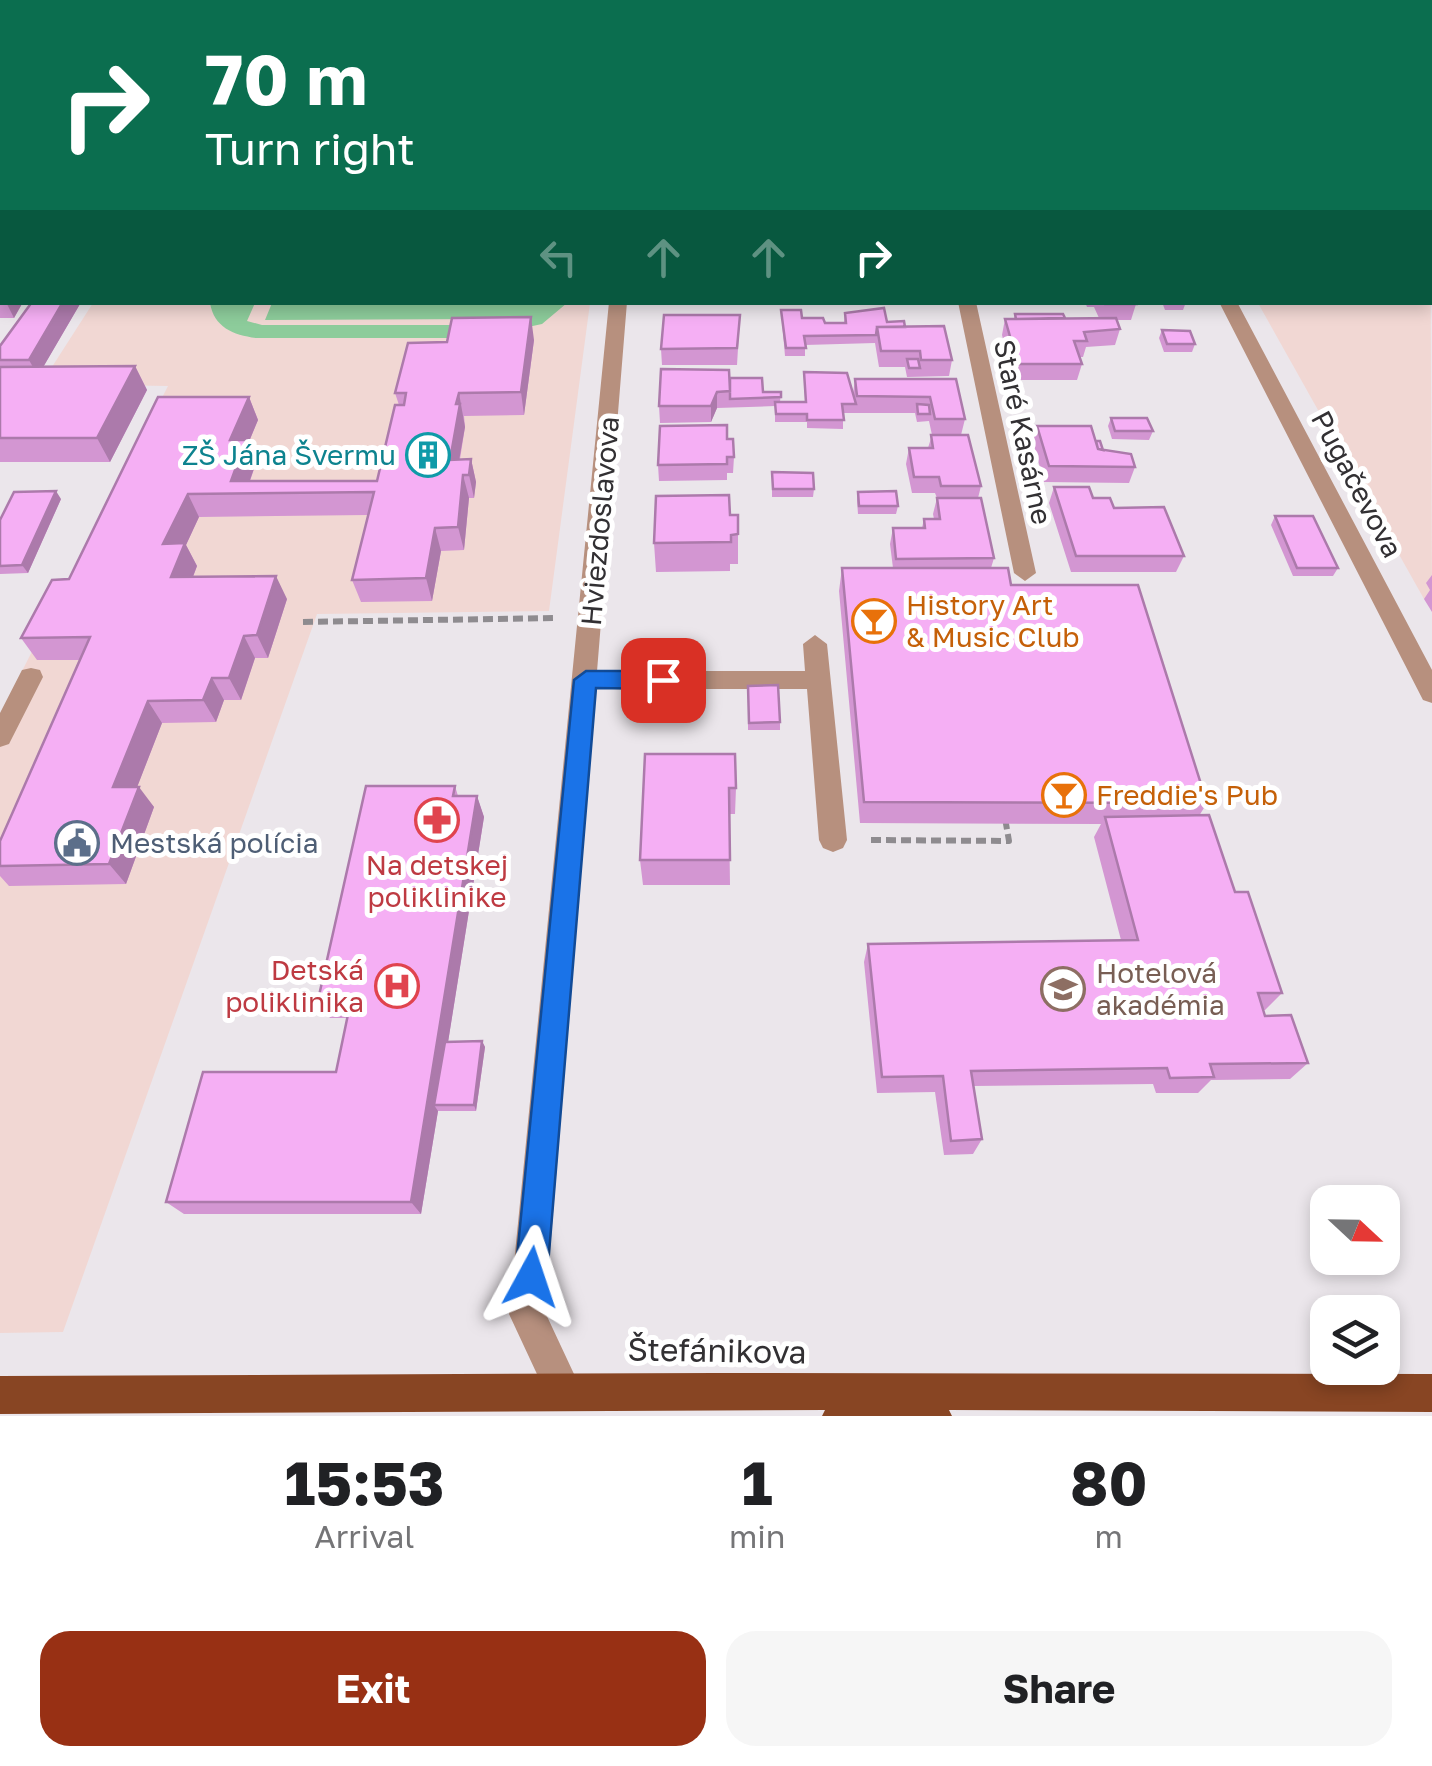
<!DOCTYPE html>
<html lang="en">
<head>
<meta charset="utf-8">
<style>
  body { margin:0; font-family:"Golos Text",sans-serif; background:#f6f6f6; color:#202124; height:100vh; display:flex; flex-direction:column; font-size:38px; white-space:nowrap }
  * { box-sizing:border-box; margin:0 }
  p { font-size:32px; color:#757577 }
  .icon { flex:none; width:55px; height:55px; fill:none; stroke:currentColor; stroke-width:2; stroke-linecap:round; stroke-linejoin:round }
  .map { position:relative; height:1416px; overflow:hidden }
  .panel { display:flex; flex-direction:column; background:#fff; flex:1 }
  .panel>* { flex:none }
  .guide { position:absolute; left:0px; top:0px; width:1432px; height:305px; box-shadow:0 5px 15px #0003; background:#0b6e4f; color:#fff; overflow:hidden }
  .needle { width:65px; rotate:112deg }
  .buttons { position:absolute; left:1310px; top:1185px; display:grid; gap:20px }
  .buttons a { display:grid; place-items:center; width:90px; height:90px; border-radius:20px; background:#fff; box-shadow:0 5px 15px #0003; font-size:50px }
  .pin { position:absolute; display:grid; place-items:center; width:85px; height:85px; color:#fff; margin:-42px; border-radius:20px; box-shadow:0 5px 15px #0006 }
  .me { position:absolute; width:110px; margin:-55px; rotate:5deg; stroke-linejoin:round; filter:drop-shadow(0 0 8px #0008) }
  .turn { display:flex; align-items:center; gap:35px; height:210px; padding:0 40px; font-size:45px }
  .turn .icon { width:130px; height:130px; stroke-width:2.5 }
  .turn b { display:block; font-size:70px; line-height:85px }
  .lanes { display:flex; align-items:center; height:95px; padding:0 40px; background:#0003; justify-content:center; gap:50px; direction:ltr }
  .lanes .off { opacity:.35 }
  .eta { display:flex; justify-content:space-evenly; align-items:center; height:170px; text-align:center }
  .eta b { font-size:60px; font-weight:700; line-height:70px }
  .cta { display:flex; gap:20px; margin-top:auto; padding:20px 40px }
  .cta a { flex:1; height:115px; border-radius:30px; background:#983014; color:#fff; font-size:40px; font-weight:700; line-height:115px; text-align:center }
  .cta a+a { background:#f6f6f6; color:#202124 }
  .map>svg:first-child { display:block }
</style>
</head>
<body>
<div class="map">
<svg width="1432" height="1416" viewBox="0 0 1432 1416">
  <rect width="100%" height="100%" fill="#ebe6eb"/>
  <path fill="#f1d7d3" d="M1430 161 1432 599H1424L1258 303 1430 302Z
    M93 303H590L549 611 317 614 63 1332 0 1333V714L168 386 41 384Z"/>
  <path fill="#8dcc9b" d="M210 303H255L247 321 262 325H481L483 319 265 320 272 303H567L542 324 477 338H256C233 335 214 327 210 303Z"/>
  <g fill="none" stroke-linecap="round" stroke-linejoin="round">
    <path stroke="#8e8b8f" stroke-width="4" stroke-dasharray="6 2.5" stroke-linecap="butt" d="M1102 0 1156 2"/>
    <path stroke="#8e8b8f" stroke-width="6" stroke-dasharray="10 5" stroke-linecap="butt" d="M303 622 556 618
      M871 840 1009 841 1005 818"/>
    <path fill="#b7907e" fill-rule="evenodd" d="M2 142V154L0 155V143Z
      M958 302H976L1036 573 1025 581 1014 573Z
      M815 635 827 644 847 840 843 848 833 852 823 848 819 840 807 689H585L576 687 573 680 576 673 585 671H805L803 644Z
      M31 668 40 670 43 677 9 744 0 747V713L22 670Z"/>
    <path fill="#b7907e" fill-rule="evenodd" d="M1065 0H1077L1078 2H1066Z
      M1430 8H1432V16H1430Z
      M0 216H2V226H0Z
      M609 302H627L545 1312 581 1389 576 1402 563 1407 550 1402 509 1314Z
      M1219 302H1237L1432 670V703L1423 700Z"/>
    <path fill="#884523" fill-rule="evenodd" d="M716 1373 1432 1374V1412L949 1410 952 1416H822L825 1410 0 1414V1376Z"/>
  </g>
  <path fill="#d396d2" d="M1430 14H1432V40L1430 38Z
    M1430 90H1432V128L1430 126Z
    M1430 154H1432V208H1430Z
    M1430 228H1432V301L1430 298Z
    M0 258H2V302H23L14 318H0Z
    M32 302 80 304 43 367 135 366 147 390 110 462H0V344H2Z
    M1085 302H1135L1136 304 1131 320H1117L1120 329 1115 345 1086 347 1083 357H1080L1082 364 1077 380H1014L1002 335 1005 319H1014L1015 314 1065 318H1099L1094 307H1087Z
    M1162 302H1186L1183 310H1165Z
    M781 310 802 318 825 323H844L845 313 905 327 952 360 949 376 907 377 905 367H879L875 343 805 345V356H785Z
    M740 315 737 365H662L661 349Z
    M1162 330 1195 344 1192 352H1164L1159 338Z
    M534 340 524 415 464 416 465 427 460 459H471L476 482 474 498H469L464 550 441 551 432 601 361 602 352 580 368 515 199 517 186 545 197 566 193 577 287 599 268 658H255L241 700H224L216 722 162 723 137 787 154 807 126 884 9 886 0 876V841L80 660H37L21 638 69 579 249 397 258 420 248 444 256 463 250 481H377L399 405 395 393Z
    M804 372 853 394 855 379H956L965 419 961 435 981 486 978 498 994 558 991 568 1011 585 1207 803 1199 816 1282 993 1265 1010H1263L1265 1016 1308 1063 1290 1079 1211 1080 1198 1093H1156L1153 1084 973 1086 982 1139 973 1154 944 1155 935 1092 877 1093 864 962 868 944 1121 940 1094 837 1101 824 860 823 839 591 842 568H893L890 544 893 528H922L924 519H934L933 514 937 498 935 493H912L906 464 909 448H928L932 435 929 421 917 422 915 413H843V429L807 428V422H775V406L717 408 711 422 660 423 659 406 730 378 763 392H781L780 402H805Z
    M1111 418 1153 431 1149 440 1112 439 1108 426Z
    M1037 426 1096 441 1103 450 1135 467 1129 483 1044 482 1033 442Z
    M727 439 734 457 733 473H727V480L659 481 658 465Z
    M772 472 814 489 813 497H772Z
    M1054 487 1093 498 1114 508 1184 556 1176 572H1071L1049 503Z
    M858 492 898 506 896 514H858L857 500Z
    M61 499 28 573 0 574V520Z
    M730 515 738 534V564H730V571L656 572 654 543Z
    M1275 516 1338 568 1333 576H1293L1271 525Z
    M1432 575V612L1424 599 1430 590 1426 583Z
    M748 686 780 722V730H748Z
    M645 754 736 788 735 814H729L730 885H643L640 860Z
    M455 786 458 796H477L484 817 448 1042 482 1041 485 1047 476 1111H438L421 1214H184L166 1202 336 1072 347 1018H330L318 1000Z"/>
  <path fill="#ac7aab" d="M2 53V86L0 89V56Z
    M6 302H23L14 318Z
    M63 302 80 304 38 376 29 360Z
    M531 317 534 340 524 415 521 392Z
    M135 366 147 390 110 462 97 438Z
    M717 392V408L711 422V406Z
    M459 393 465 427 455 483 450 460Z
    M249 397 258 420 248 444 256 463 245 494 231 481 230 440Z
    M471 459 476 482 474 498 469 475Z
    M463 475 469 498 464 550 458 527Z
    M56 491 61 499 28 573 22 565Z
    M188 494 199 517 186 545 197 566 184 600 171 577 163 544Z
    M435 528 441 551 432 601 426 578Z
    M276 576 287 599 268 658 257 635Z
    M244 636 255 658 241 700 229 678Z
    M212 678 224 700 216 722 203 700Z
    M148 701 162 723 129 808 113 787Z
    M139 787 154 807 126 884 109 864Z
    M477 796 484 817 438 1105H434L438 1111 421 1214 411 1202Z
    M482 1041 485 1047 476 1111 474 1105Z"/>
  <path fill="#f5aff4" stroke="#ac7aab" stroke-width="2.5" d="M53 0H153L151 2H51Z
    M1430 154H1432V186H1430Z
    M0 168H2V193H0Z
    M1430 228H1432V260L1430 258Z
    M0 258H2V293L0 295Z
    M32 302H63L29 360H0V346Z
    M1104 302H1135L1136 304H1105Z
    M884 308 887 322 904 321 905 327H877L876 335 804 336 806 348H786L781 310H801L802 318H823L825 323H846L845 313Z
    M1015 314H1063L1065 318 1016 319Z
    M664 315H740L737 348 661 349Z
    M531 317 521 392 459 393 456 404H460L450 460 471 459 469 475H463L458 527 435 528 426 578 352 580 374 492 188 494 163 544 185 543 171 577 276 576 257 635 244 636 229 678H212L203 700 148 701 113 787H139L109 864 0 866V841L90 637 21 638 52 580 69 579 158 397H249L230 440H246L231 481H377L395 405H404L406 393H395L408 343 447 342 452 318Z
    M1116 318 1120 329 1084 332 1087 341H1074L1082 364H1018L1005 319Z
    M944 326 952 360H921L920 351H881L877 327Z
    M1162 330 1190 331 1195 344H1167Z
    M907 359H918L920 368H909Z
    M135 366 97 438H0V367Z
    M661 369 729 370 730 391 717 392 711 406H659Z
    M804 372 847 373 856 404H842L844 420H807V414H776L775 402H806Z
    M730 378H762L763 392H781V397L730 399Z
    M855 379H956L965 419H935L930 397 857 396Z
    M917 404 929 405 930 414H918Z
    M1111 418H1147L1153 431H1115Z
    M727 425V439H733L734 457H727V464L658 465 660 426Z
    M1037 426H1091L1098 449 1131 454 1135 467 1049 466Z
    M931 435H968L981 486H941L939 477H914L909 448H933Z
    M1096 441H1100L1103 450 1098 449Z
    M772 472 813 473 814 489H773Z
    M1054 487H1089L1093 498H1110L1114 508 1164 507 1184 556H1076Z
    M56 491 22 565 0 566V520L14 492Z
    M896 491 898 506H859L858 492Z
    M729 495 730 515H738V534L731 535V542L654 543 656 496Z
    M937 498H981L994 558 896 559 893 528H925L924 519H940Z
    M1275 516H1313L1338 568H1297Z
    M842 568H1008L1011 585H1138L1207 803 864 802Z
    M778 685 780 722 749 723 748 686Z
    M645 754H735L736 788H729L730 860H640Z
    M366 786H455L453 796H477L411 1202H166L203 1072H336L351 1000H318Z
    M1209 815 1235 892H1248L1282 993H1258L1265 1016 1291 1015 1308 1063 1210 1064 1214 1077 1170 1078 1167 1068 971 1071 982 1139 951 1141 943 1076 882 1077 868 944 1138 940 1105 817Z
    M482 1041 474 1105H434L445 1042Z"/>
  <path fill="#1a73e8" stroke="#114b97" stroke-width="2.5" d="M586 671H663L674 680 663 689 596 688 547 1277 542 1288 531 1293 519 1288 515 1277 574 680Z"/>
  <defs>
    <g id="building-ring" transform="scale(2.25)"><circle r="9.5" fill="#fff" stroke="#0f9aa8" stroke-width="1.5"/><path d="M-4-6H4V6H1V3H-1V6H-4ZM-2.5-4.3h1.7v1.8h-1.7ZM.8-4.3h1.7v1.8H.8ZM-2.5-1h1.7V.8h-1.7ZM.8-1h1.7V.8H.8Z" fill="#0f9aa8"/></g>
    <g id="bar-ring" transform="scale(2.25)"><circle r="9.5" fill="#fff" stroke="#e8710a" stroke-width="1.5"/><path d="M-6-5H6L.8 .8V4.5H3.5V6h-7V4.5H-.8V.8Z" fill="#e8710a"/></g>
    <g id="pharmacy-ring" transform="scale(2.25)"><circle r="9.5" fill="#fff" stroke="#e0444e" stroke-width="1.5"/><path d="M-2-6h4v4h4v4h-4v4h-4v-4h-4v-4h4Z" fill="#e0444e"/></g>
    <g id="civic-ring" transform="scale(2.25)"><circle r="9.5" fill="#fff" stroke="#5c6f8a" stroke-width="1.5"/><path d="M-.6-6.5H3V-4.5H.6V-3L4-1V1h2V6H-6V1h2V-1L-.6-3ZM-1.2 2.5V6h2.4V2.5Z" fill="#5c6f8a"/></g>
    <g id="hospital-ring" transform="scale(2.25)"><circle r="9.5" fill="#fff" stroke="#e0444e" stroke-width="1.5"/><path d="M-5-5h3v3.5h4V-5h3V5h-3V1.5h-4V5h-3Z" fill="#e0444e"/></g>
    <g id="school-ring" transform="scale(2.25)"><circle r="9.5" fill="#fff" stroke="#8d6e63" stroke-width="1.5"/><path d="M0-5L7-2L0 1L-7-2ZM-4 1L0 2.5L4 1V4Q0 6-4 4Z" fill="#8d6e63"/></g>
  </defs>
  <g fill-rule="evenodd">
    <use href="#building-ring" x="428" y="455"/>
    <use href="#bar-ring" x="874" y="621"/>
    <use href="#bar-ring" x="1064" y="795"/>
    <use href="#pharmacy-ring" x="437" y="820"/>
    <use href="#civic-ring" x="77" y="843"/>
    <use href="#hospital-ring" x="397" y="986"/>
    <use href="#school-ring" x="1063" y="989"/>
  </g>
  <g text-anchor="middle" stroke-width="10" stroke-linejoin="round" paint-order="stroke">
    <g font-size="28" fill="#323033" stroke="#fff">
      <text transform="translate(1023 432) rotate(78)" y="10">Staré Kasárne</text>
      <text transform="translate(1357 484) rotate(62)" y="10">Pugačevova</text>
      <text transform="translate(600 521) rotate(-85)" y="10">Hviezdoslavova</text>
    </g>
    <g font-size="28" fill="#0d838f" stroke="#fff" text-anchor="end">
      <text x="396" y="465">ZŠ Jána Švermu</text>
    </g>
    <g font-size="28" fill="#c56008" stroke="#fff" text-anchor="start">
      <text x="906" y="615">History Art<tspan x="906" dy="32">&amp; Music Club</tspan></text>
      <text x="1096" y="805">Freddie's Pub</text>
    </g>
    <g font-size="28" fill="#4e5e75" stroke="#fff" text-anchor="start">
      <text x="110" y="853">Mestská polícia</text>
    </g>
    <g font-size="28" fill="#be3a42" stroke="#fff">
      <text x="437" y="875">Na detskej<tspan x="437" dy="32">poliklinike</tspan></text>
      <text x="364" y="980" text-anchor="end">Detská<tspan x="364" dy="32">poliklinika</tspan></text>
    </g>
    <g font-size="28" fill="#785e54" stroke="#fff" text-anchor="start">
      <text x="1096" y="983">Hotelová<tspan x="1096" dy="32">akadémia</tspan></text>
    </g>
    <g font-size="32" fill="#323033" stroke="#fff">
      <text transform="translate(717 1351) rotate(1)" y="11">Štefánikova</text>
    </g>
  </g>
</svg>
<div class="buttons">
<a><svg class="needle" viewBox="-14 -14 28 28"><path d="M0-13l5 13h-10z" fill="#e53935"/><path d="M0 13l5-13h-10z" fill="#757577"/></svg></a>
<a><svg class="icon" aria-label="layers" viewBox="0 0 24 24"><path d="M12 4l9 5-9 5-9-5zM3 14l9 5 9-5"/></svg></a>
</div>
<div class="pin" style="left:663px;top:680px;background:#d93025"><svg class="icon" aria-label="arrive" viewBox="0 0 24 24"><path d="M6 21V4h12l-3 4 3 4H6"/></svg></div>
<svg class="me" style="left:531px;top:1277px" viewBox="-20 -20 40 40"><path d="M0-17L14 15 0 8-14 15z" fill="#1a73e8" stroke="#fff" stroke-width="4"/></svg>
<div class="guide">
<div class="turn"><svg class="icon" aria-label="right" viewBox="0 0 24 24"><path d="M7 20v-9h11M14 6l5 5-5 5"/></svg><div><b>70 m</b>Turn right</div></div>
<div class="lanes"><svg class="icon off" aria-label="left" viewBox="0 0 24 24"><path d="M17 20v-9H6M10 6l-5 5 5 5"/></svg><svg class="icon off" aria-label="ahead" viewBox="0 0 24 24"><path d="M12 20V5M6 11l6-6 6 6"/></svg><svg class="icon off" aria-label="ahead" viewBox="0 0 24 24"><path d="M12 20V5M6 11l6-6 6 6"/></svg><svg class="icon" aria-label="right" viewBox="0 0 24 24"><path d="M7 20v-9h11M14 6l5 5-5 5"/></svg></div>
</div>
</div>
<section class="panel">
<div class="eta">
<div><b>15:53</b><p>Arrival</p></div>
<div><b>1</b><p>min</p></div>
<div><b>80</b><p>m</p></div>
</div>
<div class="cta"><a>Exit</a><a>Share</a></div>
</section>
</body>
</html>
